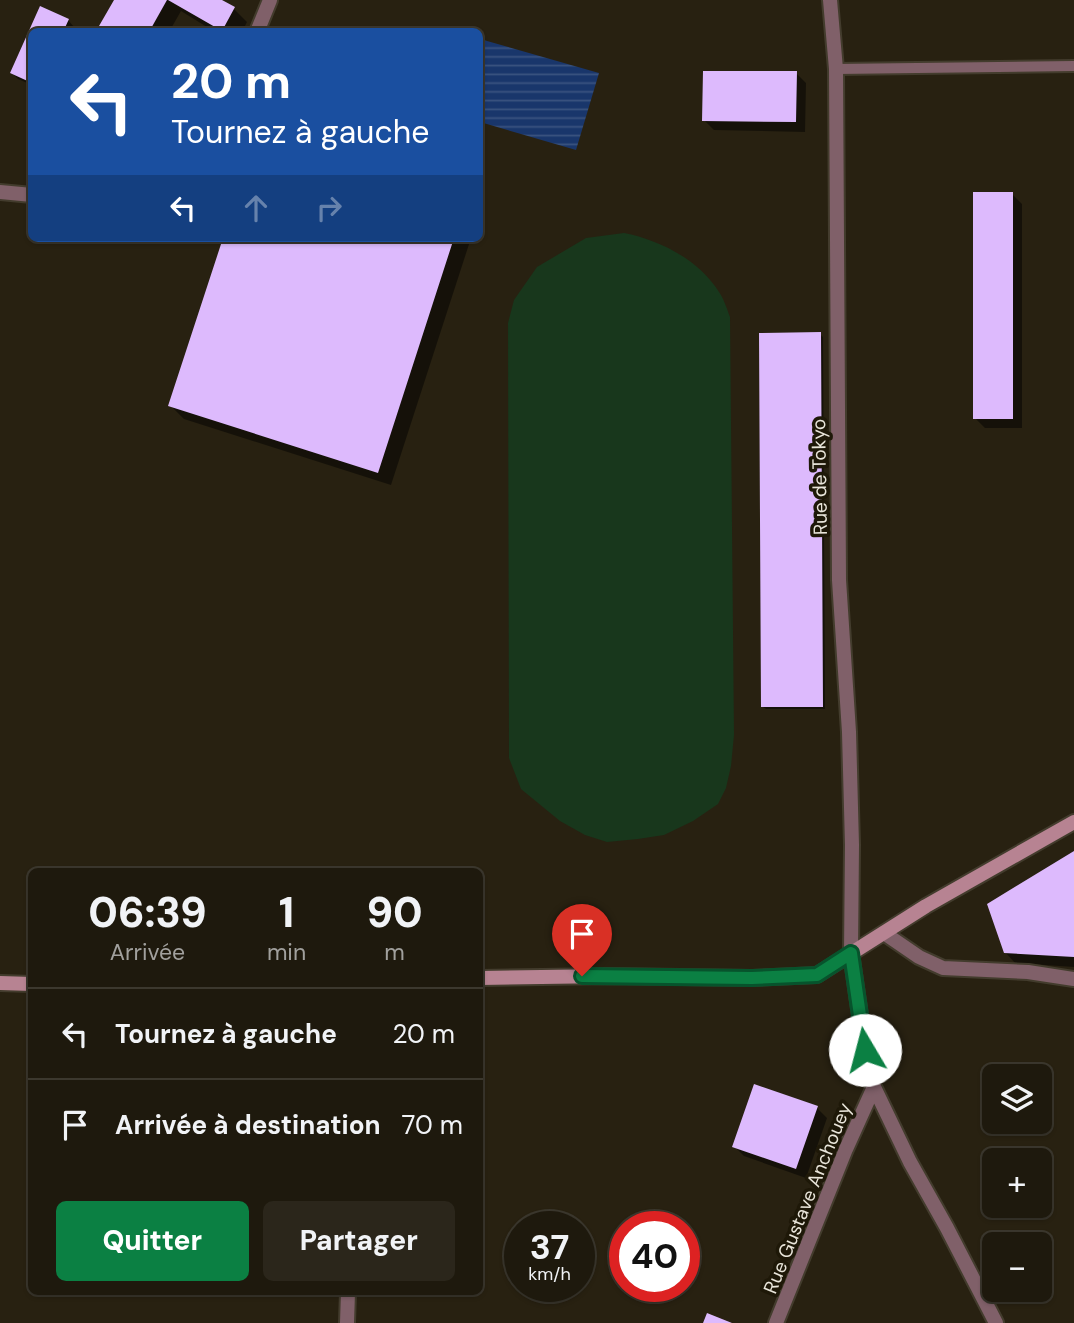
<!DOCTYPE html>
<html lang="fr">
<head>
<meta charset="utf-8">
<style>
  body { margin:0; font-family:"DM Sans",sans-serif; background:#2b261b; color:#f1f3f6; height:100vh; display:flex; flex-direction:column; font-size:26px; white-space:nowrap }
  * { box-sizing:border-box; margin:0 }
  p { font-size:23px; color:#a1a09d }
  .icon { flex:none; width:38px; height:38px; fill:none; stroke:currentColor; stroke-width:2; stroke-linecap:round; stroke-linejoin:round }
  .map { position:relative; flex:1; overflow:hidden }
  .details { position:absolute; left:28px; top:868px; width:455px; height:427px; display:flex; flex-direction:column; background:#1e190d; border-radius:10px; box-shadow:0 2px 5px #0004,0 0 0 2px #3c382e }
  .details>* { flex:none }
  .guide { position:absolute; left:28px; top:28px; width:455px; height:214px; border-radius:10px; box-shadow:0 2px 5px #0004,0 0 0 2px #3c382e; background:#1a4fa0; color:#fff; overflow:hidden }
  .buttons { position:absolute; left:982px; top:1064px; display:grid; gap:14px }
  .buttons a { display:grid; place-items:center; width:70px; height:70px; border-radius:10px; background:#1e190d; box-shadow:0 2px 5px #0004,0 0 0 2px #3c382e; font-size:35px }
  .speed { position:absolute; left:504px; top:1211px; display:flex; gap:14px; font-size:35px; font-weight:700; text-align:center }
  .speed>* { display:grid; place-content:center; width:91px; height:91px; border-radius:50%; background:#1e190d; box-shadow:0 2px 5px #0004,0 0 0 2px #3c382e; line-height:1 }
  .speed small { font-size:18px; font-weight:400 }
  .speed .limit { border:10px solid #d22; background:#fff; color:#111 }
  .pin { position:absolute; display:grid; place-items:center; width:60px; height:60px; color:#fff; margin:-72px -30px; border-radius:50% 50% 50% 0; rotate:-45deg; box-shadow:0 0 7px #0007 }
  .pin .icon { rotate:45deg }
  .me { position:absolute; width:77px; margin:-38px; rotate:352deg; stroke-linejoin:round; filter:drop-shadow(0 0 5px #0008) }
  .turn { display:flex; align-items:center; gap:24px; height:147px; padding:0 28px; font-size:32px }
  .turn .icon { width:91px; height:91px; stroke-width:2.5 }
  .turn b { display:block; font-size:49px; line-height:60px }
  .lanes { display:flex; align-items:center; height:66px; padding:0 28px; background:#0003; justify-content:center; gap:35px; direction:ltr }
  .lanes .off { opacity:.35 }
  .eta { display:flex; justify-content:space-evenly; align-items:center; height:119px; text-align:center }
  .eta b { font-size:42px; font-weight:800; line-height:49px }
  .action { display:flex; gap:14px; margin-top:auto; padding:14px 28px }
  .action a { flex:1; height:80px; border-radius:10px; background:#0b8043; color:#fff; font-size:28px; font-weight:800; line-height:80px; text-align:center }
  .action a+a { background:#2b261b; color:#f1f3f6 }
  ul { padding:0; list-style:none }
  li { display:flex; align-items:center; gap:21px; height:91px; padding:0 28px; border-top:2px solid #3c382e }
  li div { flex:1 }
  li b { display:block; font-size:26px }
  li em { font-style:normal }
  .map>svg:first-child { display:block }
</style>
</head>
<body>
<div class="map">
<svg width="1074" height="1323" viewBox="0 0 1074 1323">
  <defs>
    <pattern id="water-rules" width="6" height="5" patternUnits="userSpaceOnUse" patternTransform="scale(1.75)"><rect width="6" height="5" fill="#19366b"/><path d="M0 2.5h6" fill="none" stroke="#3a5380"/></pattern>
  </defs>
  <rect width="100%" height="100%" fill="#282111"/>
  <path fill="#18371c" d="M624 233C660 240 699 260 719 292 724 299 727 309 730 317L734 735 731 766 726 788 718 804 693 821 664 835 638 839 607 842 585 835 560 821 521 789 509 758 508 323 514 300 537 267 586 238Z"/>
  <path fill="url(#water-rules)" d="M480 39 599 73 576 150 480 122Z"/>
  <path fill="#0007" d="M116 0H219L234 9 247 22 242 32H215L181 11 169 32H108L102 26Z
    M41 9 68 20 74 27 72 32H32V85L18 79 12 73Z
    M796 73 806 83 805 132 714 130 704 120Z
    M1012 194 1022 204V428H985L975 418Z
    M225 238H471L391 485 184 419 170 405Z
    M820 334 823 337 825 709H766L763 707Z
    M1074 854V967L1015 963 1005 952Z
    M817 1108 827 1118 806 1178 744 1156 734 1146Z"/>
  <path fill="#ddbafd" d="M114 0H167L149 32H109L99 26Z
    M168 0H222L235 7 222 31Z
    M40 6 69 19 63 32H32V83L10 73Z
    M703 71H797L796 122 702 121Z
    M973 192H1013V419H973Z
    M223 238H454L378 473 168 406Z
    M821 332 823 707H761L759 333Z
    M1074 851V957L1004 953 987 904Z
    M754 1084 818 1106 796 1169 732 1147Z
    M707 1313 732 1323H703Z"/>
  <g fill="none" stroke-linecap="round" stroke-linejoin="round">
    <g stroke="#433c2d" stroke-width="14">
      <path id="service" d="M836 69 1074 66"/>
    </g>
    <g stroke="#433c2d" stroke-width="18">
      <path id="minor" d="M830 0 836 69 839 580 849 732 852 845 851 953
        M257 32 270 0
        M0 192 32 195
        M884 933 919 957 943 968 1028 972 1074 979
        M347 1323 348 1292"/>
    </g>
    <g stroke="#433c2d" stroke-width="18">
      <path id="tertiary" d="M851 953 865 1050 874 1087 910 1162 947 1228 996 1323
        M776 1323 846 1149 874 1087"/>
    </g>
    <g stroke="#433c2d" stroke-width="18">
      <path id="secondary" d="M480 978 608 976 752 978 817 975 926 906 1074 822
        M0 983 32 984"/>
    </g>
    <use href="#service" stroke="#806069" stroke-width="10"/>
    <use href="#minor" stroke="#806069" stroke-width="14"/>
    <use href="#tertiary" stroke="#806069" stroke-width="14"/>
    <use href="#secondary" stroke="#b78392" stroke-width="14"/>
  </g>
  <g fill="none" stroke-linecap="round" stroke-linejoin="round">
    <g stroke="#07532c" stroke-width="18">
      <path id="route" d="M582 976 752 978 817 975 851 953 865 1050"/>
    </g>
    <use href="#route" stroke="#0b8043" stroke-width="12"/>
  </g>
  <g text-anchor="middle" stroke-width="7" stroke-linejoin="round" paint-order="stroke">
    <g font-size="19" fill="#e9e5da" stroke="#1e1808">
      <text transform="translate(819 477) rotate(-91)" y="7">Rue de Tokyo</text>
      <text transform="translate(807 1198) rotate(-68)" y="7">Rue Gustave Anchouey</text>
    </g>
  </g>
</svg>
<div class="buttons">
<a><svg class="icon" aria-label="layers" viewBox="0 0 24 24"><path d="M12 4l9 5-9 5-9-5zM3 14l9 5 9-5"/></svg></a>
<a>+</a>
<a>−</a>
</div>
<div class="speed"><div>37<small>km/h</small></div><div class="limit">40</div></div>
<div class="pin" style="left:582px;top:976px;background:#d93025"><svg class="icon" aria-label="arrive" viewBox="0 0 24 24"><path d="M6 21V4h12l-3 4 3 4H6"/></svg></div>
<svg class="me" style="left:865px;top:1050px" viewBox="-20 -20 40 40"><circle r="19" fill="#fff"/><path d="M0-13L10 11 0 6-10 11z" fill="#0b8043"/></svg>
<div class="guide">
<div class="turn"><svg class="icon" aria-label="left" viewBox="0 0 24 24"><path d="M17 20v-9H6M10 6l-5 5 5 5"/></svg><div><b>20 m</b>Tournez à gauche</div></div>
<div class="lanes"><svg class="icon" aria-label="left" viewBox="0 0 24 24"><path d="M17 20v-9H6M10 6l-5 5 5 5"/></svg><svg class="icon off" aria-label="ahead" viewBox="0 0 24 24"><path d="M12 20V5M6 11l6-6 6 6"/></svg><svg class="icon off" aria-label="right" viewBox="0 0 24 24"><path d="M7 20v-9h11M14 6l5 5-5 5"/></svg></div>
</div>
<section class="details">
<div class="eta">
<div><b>06:39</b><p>Arrivée</p></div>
<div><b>1</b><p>min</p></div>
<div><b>90</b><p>m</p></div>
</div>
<ul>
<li><svg class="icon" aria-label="left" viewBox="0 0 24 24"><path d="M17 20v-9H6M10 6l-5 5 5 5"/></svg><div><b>Tournez à gauche</b></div><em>20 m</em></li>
<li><svg class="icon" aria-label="arrive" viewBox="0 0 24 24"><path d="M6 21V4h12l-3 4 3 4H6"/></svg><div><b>Arrivée à destination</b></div><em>70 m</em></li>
</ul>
<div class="action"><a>Quitter</a><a>Partager</a></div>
</section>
</div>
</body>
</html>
